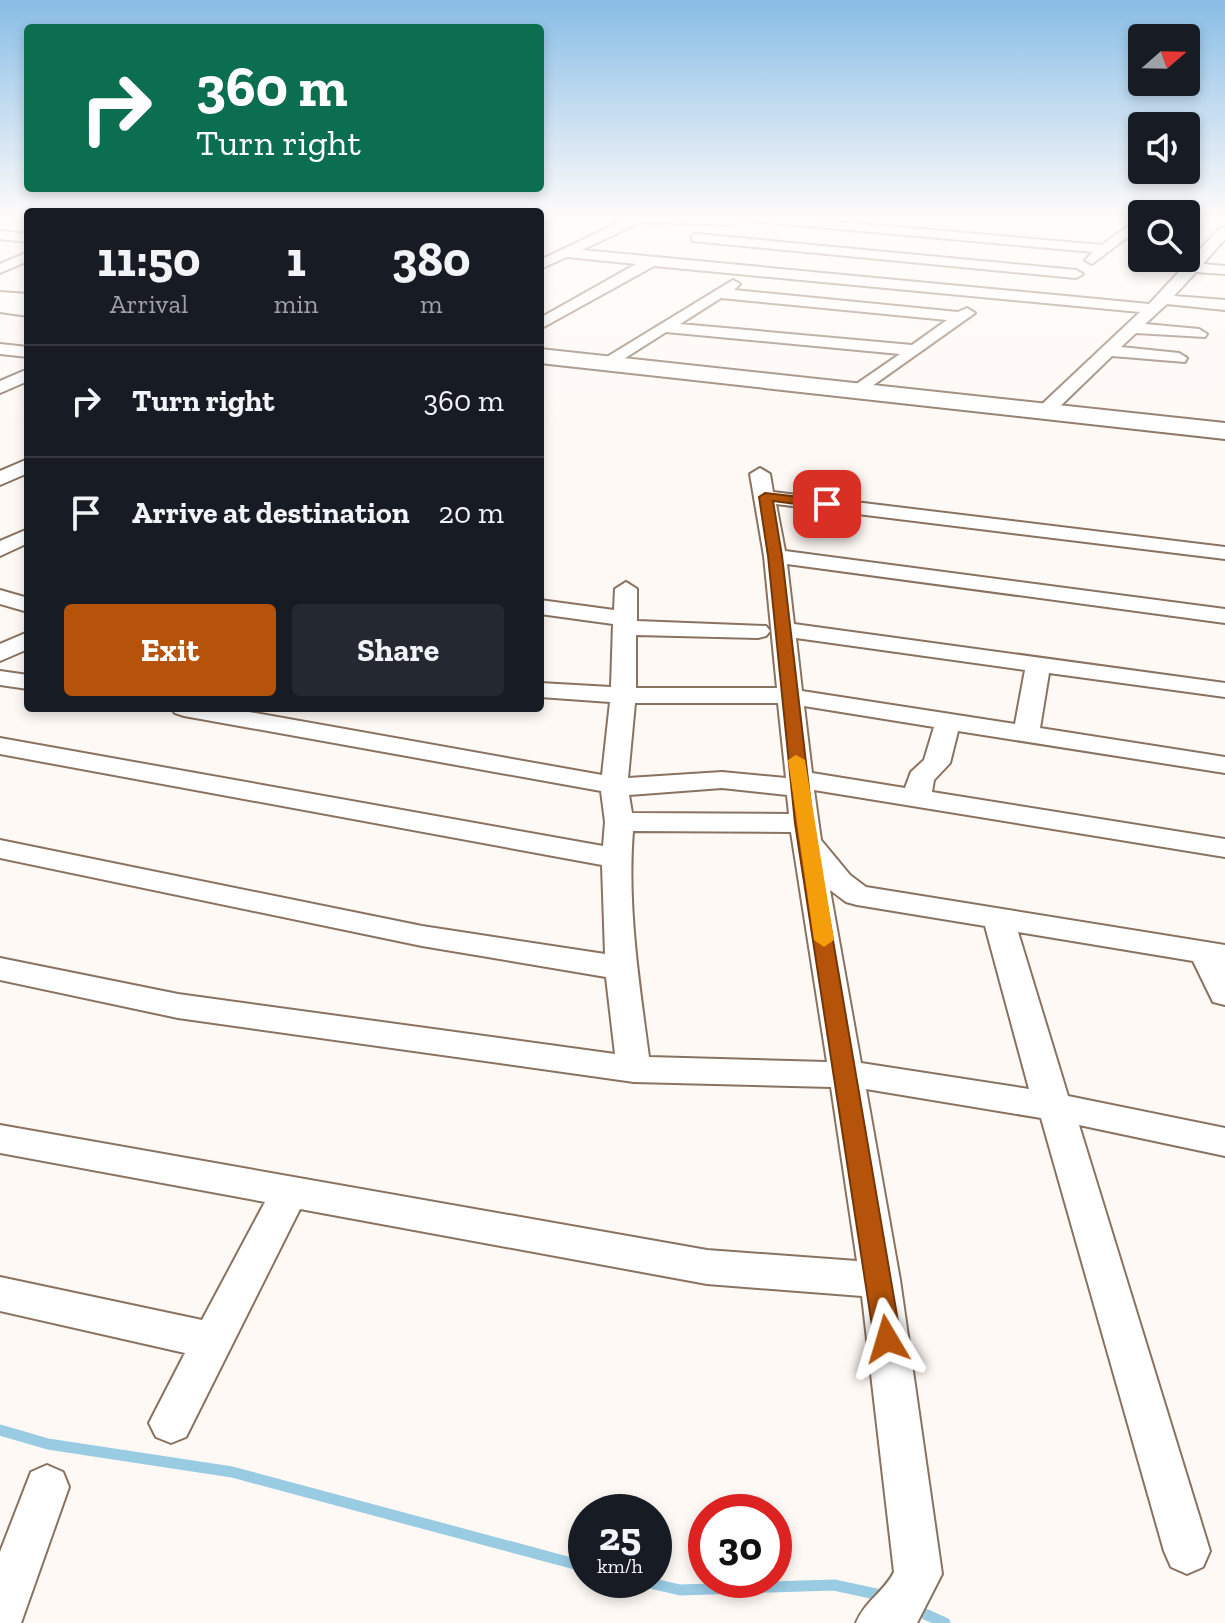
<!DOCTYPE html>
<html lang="en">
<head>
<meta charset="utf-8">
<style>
  body { margin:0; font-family:"Zilla Slab",serif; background:#242831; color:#f1f3f6; height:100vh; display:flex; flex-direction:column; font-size:30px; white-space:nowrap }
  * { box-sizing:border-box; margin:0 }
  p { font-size:26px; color:#9ea1a6 }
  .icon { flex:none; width:44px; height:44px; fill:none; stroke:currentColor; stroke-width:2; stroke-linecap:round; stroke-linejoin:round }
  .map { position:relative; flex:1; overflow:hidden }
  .panel { position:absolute; left:24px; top:208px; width:520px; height:504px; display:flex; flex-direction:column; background:#171b24; border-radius:8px; box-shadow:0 4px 12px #0003 }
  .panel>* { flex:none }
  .top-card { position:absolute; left:24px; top:24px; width:520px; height:168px; border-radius:8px; box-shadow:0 4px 12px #0003; background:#0b6e4f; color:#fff; overflow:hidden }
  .needle { width:52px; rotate:70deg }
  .controls { position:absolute; left:1128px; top:24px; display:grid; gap:16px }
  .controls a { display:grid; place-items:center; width:72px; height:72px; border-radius:8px; background:#171b24; box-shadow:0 4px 12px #0003; font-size:40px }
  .speed { position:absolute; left:568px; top:1494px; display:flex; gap:16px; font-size:40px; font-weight:700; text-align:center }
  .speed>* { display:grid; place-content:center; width:104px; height:104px; border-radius:50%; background:#171b24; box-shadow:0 4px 12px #0003; line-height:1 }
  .speed small { font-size:20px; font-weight:400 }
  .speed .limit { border:12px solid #d22; background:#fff; color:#111 }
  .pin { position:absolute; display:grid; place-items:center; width:68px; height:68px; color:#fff; margin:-34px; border-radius:16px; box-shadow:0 4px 12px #0006 }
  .me { position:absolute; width:88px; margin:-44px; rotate:353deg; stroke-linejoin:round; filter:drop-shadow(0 0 6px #0008) }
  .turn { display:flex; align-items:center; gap:28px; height:168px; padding:0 40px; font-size:36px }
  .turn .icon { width:104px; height:104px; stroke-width:2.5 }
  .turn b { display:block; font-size:56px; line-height:68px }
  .eta { display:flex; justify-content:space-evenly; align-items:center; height:136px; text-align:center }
  .eta b { font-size:48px; font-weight:800; line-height:56px }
  .action { display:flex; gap:16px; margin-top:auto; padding:16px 40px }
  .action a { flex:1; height:92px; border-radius:8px; background:#b45309; color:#fff; font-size:32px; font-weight:800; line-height:92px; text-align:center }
  .action a+a { background:#242831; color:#f1f3f6 }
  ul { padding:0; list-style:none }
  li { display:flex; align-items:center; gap:24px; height:112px; padding:0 40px; border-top:2px solid #363941 }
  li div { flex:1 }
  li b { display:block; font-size:30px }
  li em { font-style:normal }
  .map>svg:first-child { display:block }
</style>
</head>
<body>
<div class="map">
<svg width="1225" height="1623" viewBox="0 0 1225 1623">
  <rect width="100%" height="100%" fill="#fff9f5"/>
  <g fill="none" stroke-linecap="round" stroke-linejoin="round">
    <path stroke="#99cbe3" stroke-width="4" d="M540 363 586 368"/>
    <path stroke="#99cbe3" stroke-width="11" d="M0 1430 48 1444 232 1472 586 1567
      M637 1580 680 1590 834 1585 885 1596
      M914 1609 945 1623"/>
    <g stroke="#897260" stroke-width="4">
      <path id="street" d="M540 216H557L540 224Z
        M633 216H773L1102 245 1128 226 1135 230 1133 233 1092 264 1085 260 1093 252 739 220 733 225 641 222 582 250 1149 304 1220 228 1225 227V239L1203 264 1225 266V274L1196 272 1174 296 1225 300V310L1167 304 1145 324 1199 329 1207 334 1205 337 1136 333 1121 347 1179 353 1187 358 1185 362 1112 356 1051 415 1045 416 1036 411 1039 407 1140 312 654 266 540 329V318L636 264 567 257 540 269V260Z
        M0 231 28 234V242L0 239Z
        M697 234 1076 270 1083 274 1076 278 692 241V235Z
        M28 252V261L0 273V264Z
        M733 280 740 284 734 290 958 312 967 308 975 313 858 396 852 395 849 391 852 387 900 354 666 332 611 367H599L597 363ZM721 298 947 320 912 345 680 324Z
        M0 302 28 306V316L0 312Z
        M0 344 28 347V357L0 354Z
        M28 369V381L0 393V381Z
        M28 459V473L0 485V471Z
        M760 468 770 474 773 492 1225 547V559L776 504 785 551 1225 609V623L787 564 794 624 1225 683V697L1049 673 1040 728 1225 757V773L958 731 950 763 934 780 932 792 1225 839V857L814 790 821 840 850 875 866 887 1225 945V1005L1213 1002 1193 961 1018 932 1068 1096 1225 1128V1156L1079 1125 1210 1551 1203 1567 1187 1574 1171 1567 1164 1551 1041 1118 866 1089 900 1280 942 1574 917 1623H856C865 1601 884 1592 894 1572L862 1296 707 1284 300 1209 186 1437 171 1443 156 1437 149 1423 185 1353 0 1311V1277L202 1320 265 1202 0 1153V1125L707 1250 857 1261 831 1087 634 1082 178 1018 0 980V958L178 994 615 1054 606 977 422 946 0 858V840L422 926 605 954 602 865 0 754V738L603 846 605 822 601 791 184 716 175 713 171 708H227L602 775 610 702 540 697V683L611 687 613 624 540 614V600L614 610 615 589 626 582 637 589V621L766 626 770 631 766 636 758 638 636 635V688H777L764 556 750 474ZM796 638 1025 670 1015 724 802 691ZM635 703H778L786 778 722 772 628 778ZM804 706 934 727 924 760 911 772 905 788 812 773ZM722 788 787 795 789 814 632 813 629 795ZM633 831 791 832 827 1062 649 1057C639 982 627 906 633 831ZM830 890 846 902 857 905 985 926 1029 1089 861 1063Z
        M28 529V543L0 556V541Z
        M0 590 28 598V612L0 604Z
        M28 632V649L0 661V644Z
        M0 671 28 675V689L0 685Z
        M47 1465 63 1472 69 1487 21 1623H0V1552L31 1472Z"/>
    </g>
    <g stroke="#897260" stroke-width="4">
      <path id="secondary" d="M0 292 28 294V308L0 304Z
        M540 349 1225 423V439L540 363Z"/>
    </g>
    <use href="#street" fill="#fff" fill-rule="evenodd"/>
    <use href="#secondary" fill="#fff" fill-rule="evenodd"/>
  </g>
  <linearGradient id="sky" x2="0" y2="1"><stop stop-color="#88bde6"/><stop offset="0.49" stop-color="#fffcfa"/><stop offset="1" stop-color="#fffcfa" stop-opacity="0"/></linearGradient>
  <rect width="1225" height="443" fill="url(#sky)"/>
  <path fill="#b45309" stroke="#753606" stroke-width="2" d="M765 493 827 500 833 504 827 508 773 501 782 556 813 823 901 1339 897 1347 887 1351 878 1347 874 1339 795 823 768 556 759 497Z"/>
  <path fill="#f59e0b" d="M796 755 805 760 834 940 824 947 814 940 788 760Z"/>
</svg>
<div class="controls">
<a><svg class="needle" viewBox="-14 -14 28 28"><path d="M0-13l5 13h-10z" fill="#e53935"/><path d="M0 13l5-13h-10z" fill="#9ea1a6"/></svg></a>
<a><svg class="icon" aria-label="sound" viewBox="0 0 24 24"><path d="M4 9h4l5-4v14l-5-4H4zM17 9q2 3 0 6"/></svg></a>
<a><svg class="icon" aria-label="search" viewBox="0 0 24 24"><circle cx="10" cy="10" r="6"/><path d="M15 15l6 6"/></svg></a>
</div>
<div class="speed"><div>25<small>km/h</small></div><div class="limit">30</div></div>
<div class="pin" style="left:827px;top:504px;background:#d93025"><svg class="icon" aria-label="arrive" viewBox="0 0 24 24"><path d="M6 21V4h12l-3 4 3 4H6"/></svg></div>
<svg class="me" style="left:887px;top:1339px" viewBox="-20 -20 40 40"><path d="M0-17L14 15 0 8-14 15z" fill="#b45309" stroke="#fff" stroke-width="4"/></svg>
<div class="top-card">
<div class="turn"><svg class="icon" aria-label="right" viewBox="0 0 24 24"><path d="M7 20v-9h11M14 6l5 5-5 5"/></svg><div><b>360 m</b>Turn right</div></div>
</div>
<section class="panel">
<div class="eta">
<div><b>11:50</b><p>Arrival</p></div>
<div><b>1</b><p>min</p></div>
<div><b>380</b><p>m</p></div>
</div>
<ul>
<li><svg class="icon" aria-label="right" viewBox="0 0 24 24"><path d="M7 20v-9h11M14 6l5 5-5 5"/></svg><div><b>Turn right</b></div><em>360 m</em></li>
<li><svg class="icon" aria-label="arrive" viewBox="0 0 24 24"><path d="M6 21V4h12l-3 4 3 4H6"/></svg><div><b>Arrive at destination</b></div><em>20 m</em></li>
</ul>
<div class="action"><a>Exit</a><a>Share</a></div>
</section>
</div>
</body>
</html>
